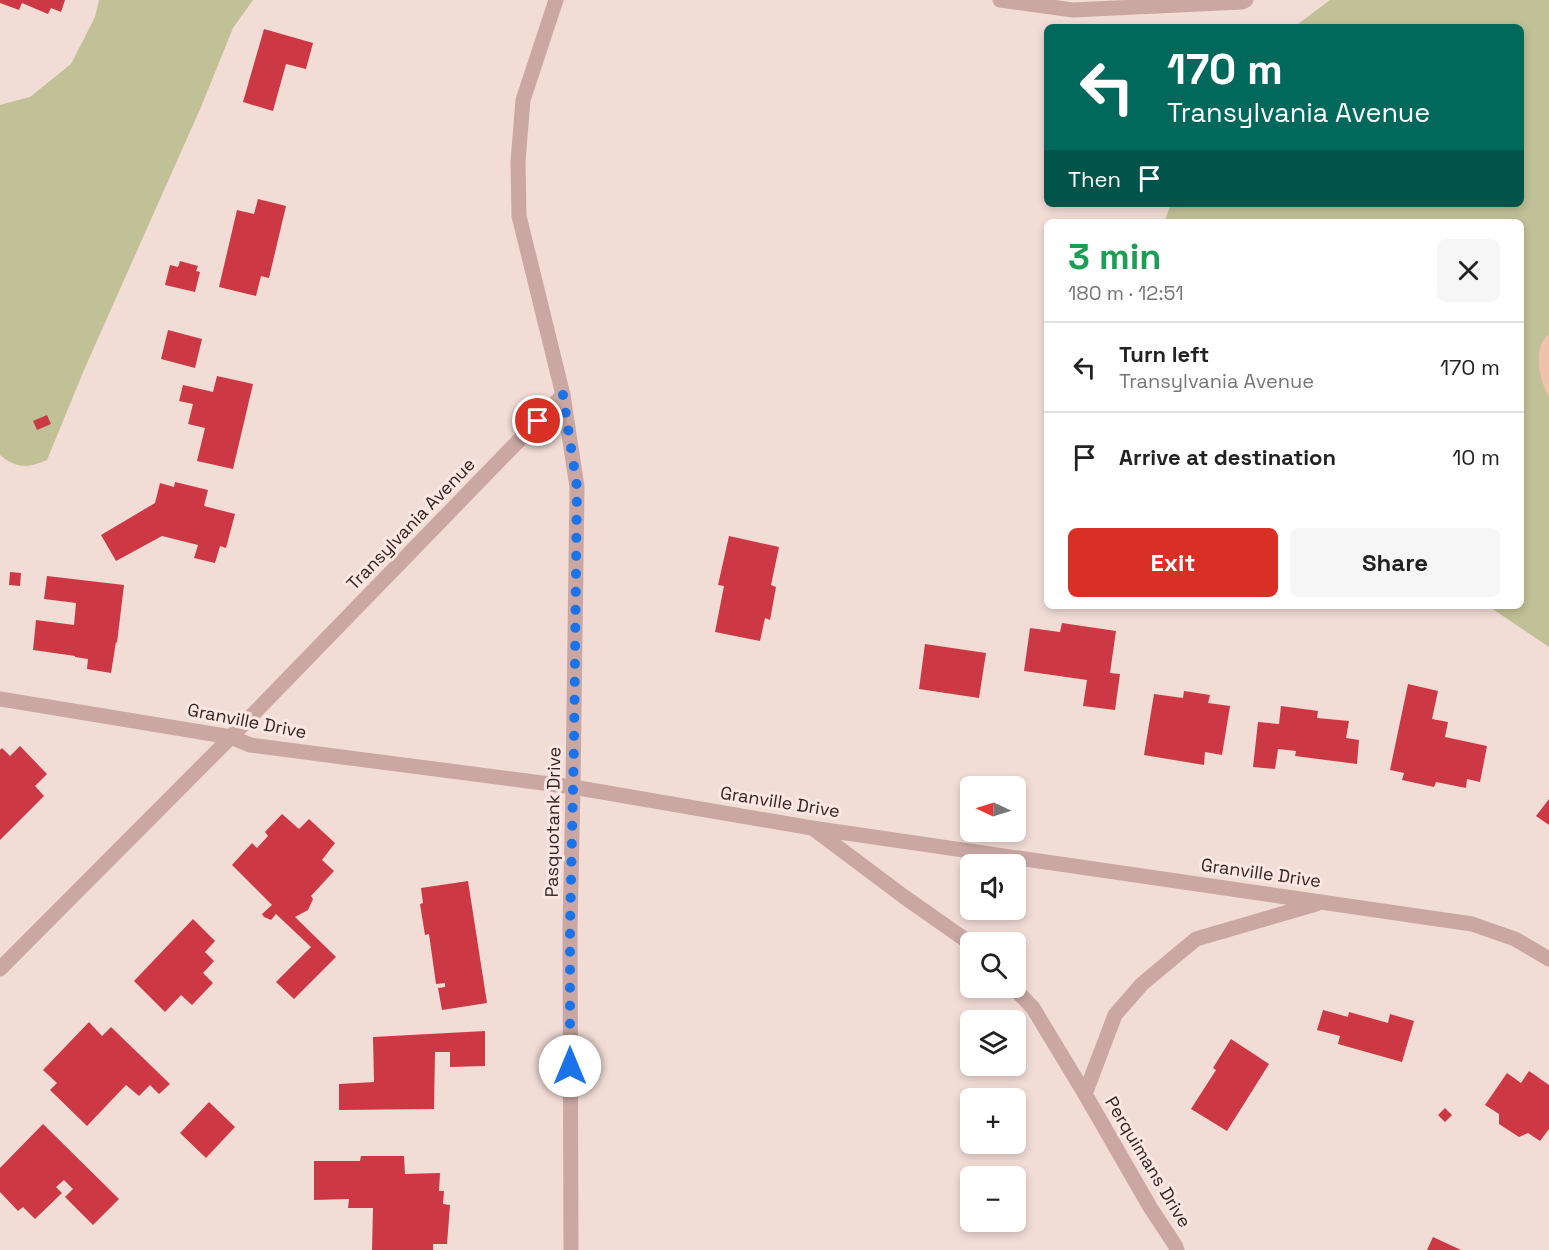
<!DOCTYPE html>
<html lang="en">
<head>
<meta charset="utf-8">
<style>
  body { margin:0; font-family:"Space Grotesk",sans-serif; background:#f6f6f6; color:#222; height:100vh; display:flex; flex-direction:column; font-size:22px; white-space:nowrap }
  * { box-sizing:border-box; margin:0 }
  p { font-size:20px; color:#767676 }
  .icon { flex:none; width:33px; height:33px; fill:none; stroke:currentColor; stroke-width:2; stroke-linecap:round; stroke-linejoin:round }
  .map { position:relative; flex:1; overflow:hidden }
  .side { position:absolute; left:1044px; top:219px; width:480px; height:390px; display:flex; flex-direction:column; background:#fff; border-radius:9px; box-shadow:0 3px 9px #0003 }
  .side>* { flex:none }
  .banner { position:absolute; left:1044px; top:24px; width:480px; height:183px; border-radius:9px; box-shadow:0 3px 9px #0003; background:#00695c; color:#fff; overflow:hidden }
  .needle { width:39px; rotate:274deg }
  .buttons { position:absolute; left:960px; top:776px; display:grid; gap:12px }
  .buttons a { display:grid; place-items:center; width:66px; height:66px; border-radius:9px; background:#fff; box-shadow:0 3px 9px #0003; font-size:30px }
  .pin { position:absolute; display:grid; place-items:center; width:51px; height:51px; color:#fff; margin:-26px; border:3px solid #fff; border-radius:50%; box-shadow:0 2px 6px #0007 }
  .me { position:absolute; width:66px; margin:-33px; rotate:0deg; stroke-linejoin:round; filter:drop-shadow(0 0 4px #0008) }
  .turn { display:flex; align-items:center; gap:21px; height:126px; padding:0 24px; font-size:27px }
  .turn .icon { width:78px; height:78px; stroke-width:2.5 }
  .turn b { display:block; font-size:42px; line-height:51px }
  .then { display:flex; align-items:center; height:57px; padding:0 24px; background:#0003; gap:12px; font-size:22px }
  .round { display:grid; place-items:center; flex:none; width:63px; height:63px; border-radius:9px; background:#f6f6f6 }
  .headline { display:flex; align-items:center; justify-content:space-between; height:102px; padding:0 24px }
  h1 { font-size:36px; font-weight:800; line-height:45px; color:#1e9e55 }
  .cta { display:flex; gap:12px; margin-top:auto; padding:12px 24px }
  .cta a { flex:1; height:69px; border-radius:9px; background:#d93025; color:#fff; font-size:24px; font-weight:800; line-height:69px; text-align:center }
  .cta a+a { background:#f6f6f6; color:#222 }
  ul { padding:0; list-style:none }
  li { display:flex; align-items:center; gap:18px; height:90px; padding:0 24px; border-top:2px solid #e0e0e0 }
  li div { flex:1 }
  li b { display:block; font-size:22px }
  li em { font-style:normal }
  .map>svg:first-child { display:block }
</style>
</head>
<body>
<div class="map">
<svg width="1549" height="1250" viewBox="0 0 1549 1250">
  <rect width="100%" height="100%" fill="#f2dcd6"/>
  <path fill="#c0c196" d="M99 0H253L233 28 201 107 84 370 47 460C28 468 17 469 0 455V105L30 97 71 64 95 17Z
    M1330 0H1549V647L1488 606H1521V222H1164L1171 204H1521V27H1294Z"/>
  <path fill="#f0c2aa" d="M1549 334V396C1539 381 1532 346 1549 334Z"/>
  <path fill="#cc3944" d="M0 0H65L61 12 51 8 48 14 22 3 19 10 0 3Z
    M264 29 313 43 306 69 286 64 273 111 243 102Z
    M258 199 286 206 269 278 261 276 256 296 219 287 237 210 254 214Z
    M180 261 198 266 196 271 200 272 195 292 165 285 170 265 178 267Z
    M168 330 202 339 195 368 161 359Z
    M217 376 253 384 233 469 197 461 205 428 188 424 193 404 179 401 183 385 213 392Z
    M47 415 51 424 37 430 33 421Z
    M175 482 208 490 204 506 235 514 226 548 220 546 215 563 194 558 198 545 162 536 116 561 101 535 155 503 160 483 174 487Z
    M729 536 779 547 771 585 776 587 770 620 765 618 760 641 715 632 724 586 718 585Z
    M10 572 21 573 20 586 9 585Z
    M47 576 124 585 117 643 116 642 111 673 87 669 88 659 75 657V656L33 650 36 620 74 625 76 603 44 599Z
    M1062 623 1116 631 1110 673 1120 674 1115 710 1083 706 1087 680 1024 671 1030 628 1060 632Z
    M925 644 986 653 979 698 919 689Z
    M1408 684 1438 691 1432 719 1448 722 1445 737 1487 746 1480 782 1467 779 1466 788 1436 782 1434 787 1402 780 1404 773 1390 770Z
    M1184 691 1210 695 1208 703 1230 706 1222 755 1205 752 1204 765 1144 755 1154 694 1183 698Z
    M1281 706 1318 711 1317 718 1349 721 1346 738 1359 740 1357 764 1295 756 1296 751 1278 749 1275 769 1253 767 1258 722 1279 724Z
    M20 746 47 774 35 786 44 796 0 840V750L2 748 10 756Z
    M1549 799V825L1536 816Z
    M282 814 299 829 309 819 335 843 322 860 334 871 311 896 313 899 308 910 295 917 336 957 294 999 276 982 311 947 276 914 271 920 264 917 262 914 272 905 232 865 252 843 257 848 268 836 265 832Z
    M468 881 487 1003 442 1010 438 988 445 987V983L436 984 429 934 425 935 420 904 423 903 421 888Z
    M193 919 215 941 205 952 214 961 203 973 213 983 192 1005 181 995 165 1012 134 981Z
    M1323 1010 1348 1017 1349 1012 1388 1023 1390 1014 1414 1021 1402 1062 1338 1044 1340 1036 1317 1030Z
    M89 1022 102 1036 111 1027 170 1084 159 1094 150 1085 139 1096 126 1085 87 1126 50 1090 57 1083 43 1070Z
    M485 1031V1066L450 1067V1052H435L434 1109 339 1110V1084L374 1082 373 1037Z
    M1231 1039 1269 1064 1227 1131 1191 1109 1216 1070 1213 1068Z
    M1529 1071 1549 1085V1129L1540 1141 1528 1133 1519 1137 1499 1124V1114L1485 1105 1507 1073 1521 1083Z
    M209 1102 235 1127 206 1158 180 1133Z
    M1445 1108 1452 1115 1445 1122 1438 1115Z
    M43 1124 119 1199 93 1225 65 1197 73 1189 64 1180 56 1187 62 1193 35 1219 23 1207 18 1211 0 1192V1168Z
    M361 1156H404L405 1174 440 1173 439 1191H444L443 1204 450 1205 447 1244H433V1250H372L373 1208H348L349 1199 314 1200V1161H360Z
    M1433 1237 1461 1250H1427Z"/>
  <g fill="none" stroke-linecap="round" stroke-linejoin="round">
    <path stroke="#caa7a2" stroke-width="15" d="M1000 0 1073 10 1242 2 1246 0
      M0 699 231 737 250 745 573 787 812 828 1472 924 1515 939 1549 959
      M815 830 903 896 970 943
      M0 969 231 737 563 395
      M1013 987 1033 1008 1085 1094 1150 1207 1175 1245 1177 1250
      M1085 1094 1115 1015 1142 984 1196 939 1316 904"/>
    <path stroke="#caa7a2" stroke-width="15" d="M556 0 523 100 518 161 519 216 563 395 577 487 573 787 570 928 571 1250"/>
  </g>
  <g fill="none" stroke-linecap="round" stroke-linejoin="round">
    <path stroke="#1a73e8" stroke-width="10" stroke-dasharray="0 18" d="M538 421 563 395 577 487 574 743 570 928V1066"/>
  </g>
  <g text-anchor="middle" stroke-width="6" stroke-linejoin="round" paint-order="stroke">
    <g font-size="18" fill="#342525" stroke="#fae7e2">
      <text transform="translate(411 524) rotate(-46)" y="6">Transylvania Avenue</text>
      <text transform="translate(247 721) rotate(11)" y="6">Granville Drive</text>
      <text transform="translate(780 802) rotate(9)" y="6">Granville Drive</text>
      <text transform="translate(553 822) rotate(-89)" y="6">Pasquotank Drive</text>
      <text transform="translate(1261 873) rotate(8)" y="6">Granville Drive</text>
      <text transform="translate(1148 1162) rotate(59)" y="6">Perquimans Drive</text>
    </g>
  </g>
</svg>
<div class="buttons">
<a><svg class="needle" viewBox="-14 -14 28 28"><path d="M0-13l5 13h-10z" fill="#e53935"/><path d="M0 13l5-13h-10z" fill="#767676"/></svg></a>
<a><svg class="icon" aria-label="sound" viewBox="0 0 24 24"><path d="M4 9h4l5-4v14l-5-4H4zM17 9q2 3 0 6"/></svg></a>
<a><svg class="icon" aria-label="search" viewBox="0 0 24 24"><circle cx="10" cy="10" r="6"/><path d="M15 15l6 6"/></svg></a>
<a><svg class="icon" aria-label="layers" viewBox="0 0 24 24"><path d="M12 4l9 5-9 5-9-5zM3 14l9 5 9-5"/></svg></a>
<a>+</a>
<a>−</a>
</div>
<div class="pin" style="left:538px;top:421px;background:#d93025"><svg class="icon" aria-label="arrive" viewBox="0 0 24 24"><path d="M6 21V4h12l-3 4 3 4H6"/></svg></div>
<svg class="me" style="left:570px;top:1066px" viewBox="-20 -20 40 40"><circle r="19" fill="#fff"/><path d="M0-13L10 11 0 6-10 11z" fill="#1a73e8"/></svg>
<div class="banner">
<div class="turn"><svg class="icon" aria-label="left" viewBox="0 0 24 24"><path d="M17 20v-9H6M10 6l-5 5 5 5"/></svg><div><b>170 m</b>Transylvania Avenue</div></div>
<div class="then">Then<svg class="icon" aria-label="arrive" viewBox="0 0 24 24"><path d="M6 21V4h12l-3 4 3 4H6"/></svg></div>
</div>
<section class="side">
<div class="headline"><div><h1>3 min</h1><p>180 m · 12:51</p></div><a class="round"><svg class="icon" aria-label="close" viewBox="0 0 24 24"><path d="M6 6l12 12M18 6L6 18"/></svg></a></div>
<ul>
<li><svg class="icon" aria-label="left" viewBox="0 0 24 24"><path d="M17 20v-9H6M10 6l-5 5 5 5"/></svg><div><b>Turn left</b><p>Transylvania Avenue</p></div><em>170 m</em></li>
<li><svg class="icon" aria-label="arrive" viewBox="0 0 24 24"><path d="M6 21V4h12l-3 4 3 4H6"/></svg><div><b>Arrive at destination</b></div><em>10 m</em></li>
</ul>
<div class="cta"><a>Exit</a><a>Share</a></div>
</section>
</div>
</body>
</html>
